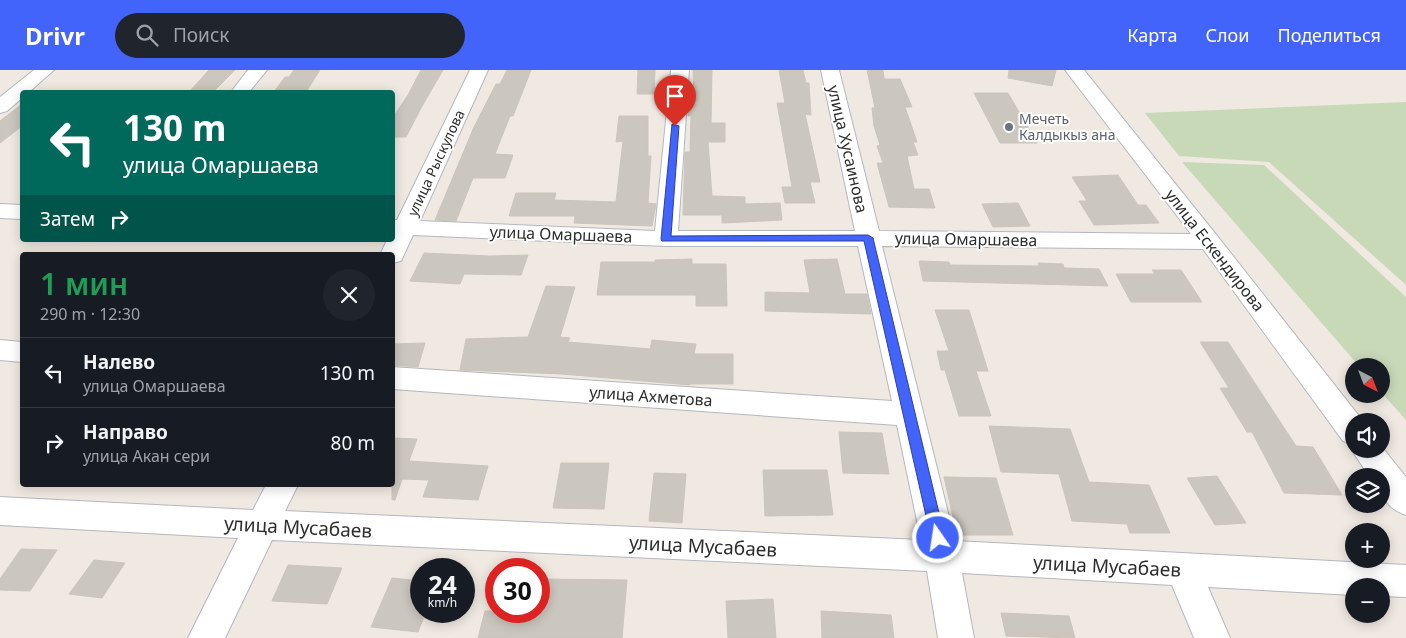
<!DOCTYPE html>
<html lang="ru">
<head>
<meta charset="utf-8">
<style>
  body { margin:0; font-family:"Noto Sans",sans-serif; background:#20242c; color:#f1f3f6; height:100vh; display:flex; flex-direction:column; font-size:19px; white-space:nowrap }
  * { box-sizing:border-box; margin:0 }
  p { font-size:16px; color:#9ea1a6 }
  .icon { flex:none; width:28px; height:28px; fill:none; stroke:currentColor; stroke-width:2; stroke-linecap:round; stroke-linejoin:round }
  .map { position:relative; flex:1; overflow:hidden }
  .drawer { position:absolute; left:20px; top:182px; width:375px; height:235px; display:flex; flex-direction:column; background:#171b24; border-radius:5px; box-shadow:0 2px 12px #0003 }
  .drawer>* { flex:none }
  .guide { position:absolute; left:20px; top:20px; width:375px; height:152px; border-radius:5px; box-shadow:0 2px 12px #0003; background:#00695c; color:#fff; overflow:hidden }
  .needle { width:32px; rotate:138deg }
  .buttons { position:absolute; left:1345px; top:288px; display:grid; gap:10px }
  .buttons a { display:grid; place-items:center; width:45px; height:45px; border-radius:50%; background:#171b24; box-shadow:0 2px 12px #0003; font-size:25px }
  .speed { position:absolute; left:410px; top:488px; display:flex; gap:10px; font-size:25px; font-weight:700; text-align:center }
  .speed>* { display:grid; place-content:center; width:65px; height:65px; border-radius:50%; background:#171b24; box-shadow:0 2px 12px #0003; line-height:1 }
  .speed small { font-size:12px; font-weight:400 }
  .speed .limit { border:8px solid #d22; background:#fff; color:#111 }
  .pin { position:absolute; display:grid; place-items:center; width:42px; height:42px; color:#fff; margin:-51px -21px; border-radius:50% 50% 50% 0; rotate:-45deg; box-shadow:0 0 5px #0007 }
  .pin .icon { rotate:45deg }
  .me { position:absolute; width:55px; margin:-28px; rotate:347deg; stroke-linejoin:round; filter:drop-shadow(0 0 4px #0008) }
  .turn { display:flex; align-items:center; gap:18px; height:105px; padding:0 20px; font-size:22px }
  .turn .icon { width:65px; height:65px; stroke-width:2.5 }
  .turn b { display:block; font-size:35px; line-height:42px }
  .then { display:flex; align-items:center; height:48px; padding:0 20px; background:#0003; gap:10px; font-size:19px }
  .round { display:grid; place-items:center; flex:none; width:52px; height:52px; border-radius:26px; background:#20242c }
  .summary { display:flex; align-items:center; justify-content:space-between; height:85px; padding:0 20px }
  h1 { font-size:30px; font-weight:600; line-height:38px; color:#1e9e55 }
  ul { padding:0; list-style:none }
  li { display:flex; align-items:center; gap:15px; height:70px; padding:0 20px; border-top:1px solid #363941 }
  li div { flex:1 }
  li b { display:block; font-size:19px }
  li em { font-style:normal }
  header { display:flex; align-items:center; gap:30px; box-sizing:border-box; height:70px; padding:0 25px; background:#4264fb; color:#fff }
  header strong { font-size:24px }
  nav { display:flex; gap:28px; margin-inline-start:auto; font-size:18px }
  .search { width:350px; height:45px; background:#20242c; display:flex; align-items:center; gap:12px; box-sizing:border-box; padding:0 18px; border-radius:28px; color:#9ea1a6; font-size:19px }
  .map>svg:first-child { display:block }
</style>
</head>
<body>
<header>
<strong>Drivr</strong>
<div class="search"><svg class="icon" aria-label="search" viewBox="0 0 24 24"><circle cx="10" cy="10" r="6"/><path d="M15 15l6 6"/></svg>Поиск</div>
<nav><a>Карта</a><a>Слои</a><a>Поделиться</a></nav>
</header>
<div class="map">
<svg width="1406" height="568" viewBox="0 0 1406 568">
  <rect width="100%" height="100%" fill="#efe9e1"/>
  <path fill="#c8d9b8" d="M1406 32V215L1269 92 1179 86 1145 43Z
    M1182 92 1264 95 1406 227V350L1381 322V296H1359Z"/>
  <path fill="#cbc7bf" stroke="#cbc5ba" d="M209 0H235L213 22H189Z
    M294 0H320L306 22H274L285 7H289Z
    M421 0H443L421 38 406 67H392V49L408 25Z
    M507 0H531L513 46H510L495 84 513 85 505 108H473L456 151 435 150 474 57 496 14H500Z
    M638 0H655L654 24H637Z
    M693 0H712L711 53H725V72H708L712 126 745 127V134L780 133 782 150 722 153V145H683L685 82H690L691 46H688L689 25H694Z
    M779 0H803L806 13H809L811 45 805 44 820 112H810L815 133H785L782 117H792L777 33H785Z
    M867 0H883L884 9H900L912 37H905L917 72H913L918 85 907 86 914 119H929L935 138 889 137 877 93H883L877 76 880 75 874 56 872 38H875Z
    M1009 0H1056L1052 16 1008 8Z
    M974 23H1008L1037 73H1000Z
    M22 34V56L0 73V51Z
    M619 46H648V86H651L648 133 656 134 652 156 574 153 575 146H509L516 123H556L554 130 616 132 623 71 616 72Z
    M1118 105 1138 135H1146L1159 153 1094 155 1079 131H1087L1072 107Z
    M1018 133 1030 156 993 157 982 134Z
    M424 183 490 186 528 185 521 205 464 204 460 214 410 211Z
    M692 189V194H726L727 236H696V225H597L601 192H655V190Z
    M837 189 845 224H867L871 244 765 241V222L810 223 804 190Z
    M919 191 949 192 950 195 1039 196 1038 193 1063 194 1064 198 1099 199 1108 216 923 211Z
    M1152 200H1181L1202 232H1131L1116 204H1155Z
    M546 216 575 217 560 267 570 268 568 272 650 279 652 270 696 274 694 284H733V314H690V315L562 304 460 300 466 269 528 267Z
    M935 240H969L988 301H976L991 346H959L945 300H941L937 281H949Z
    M1200 272H1228L1296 376 1313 377 1342 425 1284 423 1252 362H1247L1220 318H1229Z
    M425 273 418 297 392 295V274Z
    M989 356 1070 359 1089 412 1149 415 1170 463H1130L1127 454 1072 451 1059 404 1001 402Z
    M839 362 882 363 889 404 843 403Z
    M392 368 417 369 409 391 488 396 478 430 423 427 429 410 402 409 395 430H392Z
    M561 393H609L604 439 553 438Z
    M763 400H827L833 445 765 446Z
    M654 403 686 404 682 453 649 451Z
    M1217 406 1246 453 1215 455 1187 408Z
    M944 407 996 408 1013 465H957Z
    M21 479 57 480 30 521 0 520V509Z
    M94 490 125 493 102 528 69 524Z
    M288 495 342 498 327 534 272 531Z
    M392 508 421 511V541H426L418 562 371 557Z
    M539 509 627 510 622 568H478L485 541H539Z
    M773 529 776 568H728L726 531Z
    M821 541 891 545 894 568H822Z
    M1001 543 1069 546 1075 568 1006 566Z"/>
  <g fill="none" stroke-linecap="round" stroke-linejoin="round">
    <g stroke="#b4b7c1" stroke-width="2">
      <path id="minor" d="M34 0H54L29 22H22V28L7 41 0 43V27Z
        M248 0H267L249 22H231Z
        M470 0H488L420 151 655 161 671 0H689L678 161H855L821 0H839L879 161 1191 164 1065 0H1084L1218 167 1363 351H1354V379H1381V376L1406 407V445C1386 438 1381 427 1381 406H1369L1351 379 1353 374 1343 371 1203 179 882 176 955 471 1406 495V527L1381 526V516H1354V525L1208 517 1230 568H1194L1172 515 962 503 974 568H938L927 501 272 470 225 568H188L238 468 0 455V427L253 440 266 415H298L285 441 921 470 897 355 392 319V297L892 331 858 176H666L413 165 401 191 392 193V185H380L387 170H392V150H397Z
        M0 134 22 135V149L0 148Z
        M0 270 22 272V292L0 290Z"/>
    </g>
    <use href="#minor" fill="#fff" fill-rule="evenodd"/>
  </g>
  <path fill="#4264fb" stroke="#2b41a3" d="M672 54 679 56 671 166 868 165 873 168 945 468 943 473 938 474 933 473 931 468 864 171H662L661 169Z"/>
  <circle fill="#6b7280" stroke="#fff" stroke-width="2" cx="1009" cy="57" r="5"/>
  <g text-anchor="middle" stroke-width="4" stroke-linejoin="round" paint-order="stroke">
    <g font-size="14" fill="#5b616d" stroke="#fff" text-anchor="start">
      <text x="1019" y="54">Мечеть<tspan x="1019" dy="16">Калдыкыз ана</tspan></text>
    </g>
    <g font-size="14" fill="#2e2e2e" stroke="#fff">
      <text transform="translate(436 93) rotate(-65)" y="5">улица Рыскулова</text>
    </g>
    <g font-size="16" fill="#2e2e2e" stroke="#fff">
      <text transform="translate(848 79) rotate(77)" y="6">улица Хусаинова</text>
      <text transform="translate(561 164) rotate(2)" y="6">улица Омаршаева</text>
      <text transform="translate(966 169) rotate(1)" y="6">улица Омаршаева</text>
      <text transform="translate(1215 180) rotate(52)" y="6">улица Ескендирова</text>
      <text transform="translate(651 326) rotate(4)" y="6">улица Ахметова</text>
    </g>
    <g font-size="19" fill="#2e2e2e" stroke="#fff">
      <text transform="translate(298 457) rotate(3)" y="7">улица Мусабаев</text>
      <text transform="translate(703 476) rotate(3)" y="7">улица Мусабаев</text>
      <text transform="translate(1107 496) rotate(3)" y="7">улица Мусабаев</text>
    </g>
  </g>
</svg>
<div class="buttons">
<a><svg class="needle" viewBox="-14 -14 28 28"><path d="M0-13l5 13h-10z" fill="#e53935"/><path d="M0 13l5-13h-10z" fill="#9ea1a6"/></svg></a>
<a><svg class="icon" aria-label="sound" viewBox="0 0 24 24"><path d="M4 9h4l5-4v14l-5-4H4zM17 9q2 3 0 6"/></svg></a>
<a><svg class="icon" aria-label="layers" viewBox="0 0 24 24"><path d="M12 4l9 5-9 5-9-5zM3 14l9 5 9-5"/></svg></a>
<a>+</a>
<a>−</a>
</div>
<div class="speed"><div>24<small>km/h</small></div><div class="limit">30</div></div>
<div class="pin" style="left:675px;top:56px;background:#d93025"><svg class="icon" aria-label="arrive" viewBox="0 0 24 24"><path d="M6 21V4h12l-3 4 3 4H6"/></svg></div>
<svg class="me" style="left:938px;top:468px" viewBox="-20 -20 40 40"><circle r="17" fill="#4264fb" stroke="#fff" stroke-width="3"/><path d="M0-11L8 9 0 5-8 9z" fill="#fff"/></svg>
<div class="guide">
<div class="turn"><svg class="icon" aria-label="left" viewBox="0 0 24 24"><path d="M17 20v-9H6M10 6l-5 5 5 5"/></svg><div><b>130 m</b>улица Омаршаева</div></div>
<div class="then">Затем<svg class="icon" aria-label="right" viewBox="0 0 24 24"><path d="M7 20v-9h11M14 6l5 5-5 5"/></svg></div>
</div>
<section class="drawer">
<div class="summary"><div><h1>1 мин</h1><p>290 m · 12:30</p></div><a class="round"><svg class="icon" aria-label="close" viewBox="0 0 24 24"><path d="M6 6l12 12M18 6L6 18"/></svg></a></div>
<ul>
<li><svg class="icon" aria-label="left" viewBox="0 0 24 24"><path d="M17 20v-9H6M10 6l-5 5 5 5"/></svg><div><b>Налево</b><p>улица Омаршаева</p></div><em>130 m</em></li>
<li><svg class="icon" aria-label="right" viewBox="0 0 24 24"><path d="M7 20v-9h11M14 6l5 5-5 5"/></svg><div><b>Направо</b><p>улица Акан сери</p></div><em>80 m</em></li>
</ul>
</section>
</div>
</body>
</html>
